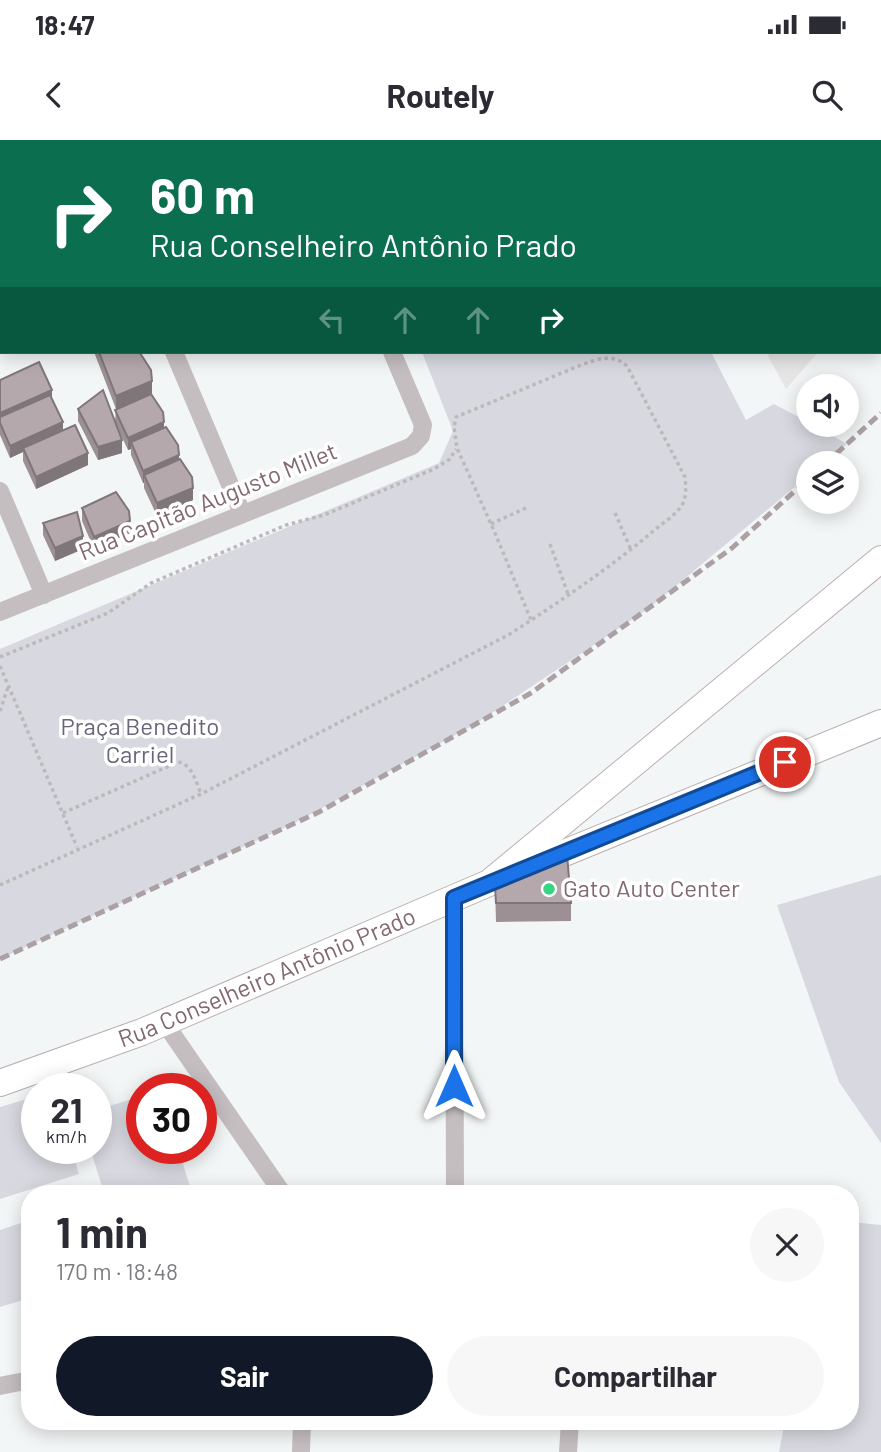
<!DOCTYPE html>
<html lang="pt">
<head>
<meta charset="utf-8">
<style>
  body { margin:0; font-family:Barlow,sans-serif; background:#f7f7f7; color:#2b2b33; height:100vh; display:flex; flex-direction:column; font-size:26px; white-space:nowrap }
  * { box-sizing:border-box; margin:0 }
  p { font-size:23px; color:#7c7c81 }
  .icon { flex:none; width:38px; height:38px; fill:none; stroke:currentColor; stroke-width:2; stroke-linecap:round; stroke-linejoin:round }
  .map { position:relative; flex:1; overflow:hidden }
  .drawer { position:absolute; left:21px; top:1045px; width:838px; height:245px; display:flex; flex-direction:column; background:#fff; border-radius:28px; box-shadow:0 4px 18px #0003 }
  .drawer>* { flex:none }
  .top-card { position:absolute; left:0px; top:0px; width:882px; height:214px; box-shadow:0 4px 18px #0003; background:#0b6e4f; color:#fff; overflow:hidden }
  .tools { position:absolute; left:796px; top:234px; display:grid; gap:14px }
  .tools a { display:grid; place-items:center; width:63px; height:63px; border-radius:50%; background:#fff; box-shadow:0 4px 18px #0003; font-size:35px }
  .speed { position:absolute; left:21px; top:933px; display:flex; gap:14px; font-size:35px; font-weight:700; text-align:center }
  .speed>* { display:grid; place-content:center; width:91px; height:91px; border-radius:50%; background:#fff; box-shadow:0 4px 18px #0003; line-height:1 }
  .speed small { font-size:18px; font-weight:400 }
  .speed .limit { border:10px solid #d22; background:#fff; color:#111 }
  .pin { position:absolute; display:grid; place-items:center; width:60px; height:60px; color:#fff; margin:-30px; border:4px solid #fff; border-radius:50%; box-shadow:0 2px 7px #0007 }
  .me { position:absolute; width:77px; margin:-38px; rotate:0deg; stroke-linejoin:round; filter:drop-shadow(0 0 5px #0008) }
  .turn { display:flex; align-items:center; gap:24px; height:147px; padding:0 35px; font-size:32px }
  .turn .icon { width:91px; height:91px; stroke-width:2.5 }
  .turn b { display:block; font-size:49px; line-height:60px }
  .lanes { display:flex; align-items:center; height:66px; padding:0 35px; background:#0003; justify-content:center; gap:35px; direction:ltr }
  .lanes .off { opacity:.35 }
  .round { display:grid; place-items:center; flex:none; width:74px; height:74px; border-radius:37px; background:#f7f7f7 }
  .head { display:flex; align-items:center; justify-content:space-between; height:119px; padding:0 35px }
  h1 { font-size:42px; font-weight:700; line-height:52px }
  .action { display:flex; gap:14px; margin-top:auto; padding:14px 35px }
  .action a { flex:1; height:80px; border-radius:42px; background:#111827; color:#fff; font-size:28px; font-weight:700; line-height:80px; text-align:center }
  .action a+a { background:#f7f7f7; color:#2b2b33 }
  .status { display:flex; justify-content:space-between; align-items:center; height:49px; padding:0 35px; background:#fff; direction:ltr }
  .status svg { height:19px; fill:currentColor }
  header { display:flex; justify-content:space-between; align-items:center; height:91px; padding:0 35px; background:#fff; font-size:32px; font-weight:700 }
  .map>svg:first-child { display:block }
</style>
</head>
<body>
<div class="status"><b>18:47</b><svg viewBox="0 0 49 12"><path d="M0 12V9h3v3zM5 12V6h3v6zM10 12V3h3v9zM15 12V0h3v12zM26 1h20v11H26zM47 4h2v5h-2z"/></svg></div>
<header><svg class="icon" aria-label="back" viewBox="0 0 24 24"><path d="M15 5l-7 7 7 7"/></svg>Routely<svg class="icon" aria-label="search" viewBox="0 0 24 24"><circle cx="10" cy="10" r="6"/><path d="M15 15l6 6"/></svg></header>
<div class="map">
<svg width="881" height="1312" viewBox="0 0 881 1312">
  <rect width="100%" height="100%" fill="#f3f6f6"/>
  <path fill="#e7e6e7" d="M766 212H818L786 249Z"/>
  <path fill="#d8d9e0" d="M422 212H711L746 280 774 264 808 282V285H814L847 304 823 324H808V336L648 469 474 585 291 685 0 819V509L439 323 453 291Z
    M881 735V1003L839 942 777 765Z
    M37 956V1008H71L79 1034 0 1059V967Z
    M142 956V1008H178L192 1053H104L90 1008H96V970Z
    M30 1080V1158L0 1167V1090Z
    M851 1082 881 1085V1312H779L785 1281H850Z"/>
  <g fill="none" stroke-linecap="round" stroke-linejoin="round">
    <g stroke="#bab0b3" stroke-width="28">
      <g id="secondary">
        <path d="M513 734 881 583"/>
        <path id="s1" d="M0 943 142 892 489 743 881 419"/>
      </g>
    </g>
    <path stroke="#bdb8ba" stroke-width="3.5" stroke-dasharray="3.5 3.5" stroke-linecap="butt" d="M615 373 631 410
      M491 384 528 367
      M550 404 568 454
      M0 517 108 473 151 443 286 385 324 375 434 329 450 319 456 309
      M0 526 77 707
      M0 571 8 547
      M63 673 178 622C192 624 196 642 201 654
      M0 745 201 654 510 494C559 462 607 430 651 393 660 385 673 377 680 368 687 359 686 348 685 337L627 226C613 213 597 219 581 225L456 277 454 287 457 308 495 393 531 480"/>
    <path stroke="#c5bec0" stroke-width="18" d="M303 0 304 2
      M614 0 615 2
      M85 2 89 0
      M784 2 788 0
      M0 37 2 36
      M174 212 242 373
      M0 351 44 455
      M0 472 412 306 421 296 423 285 392 212
      M454 758 455 1054
      M164 882 283 1054
      M0 1246 30 1240
      M301 1312 302 1281
      M568 1312 570 1281"/>
    <use href="#secondary" stroke="#fff" stroke-width="26"/>
    <path stroke="#aba0a3" stroke-width="5" stroke-dasharray="10 5" stroke-linecap="butt" d="M825 324 881 273
      M0 819 319 672 531 553 732 408 808 339"/>
  </g>
  <path fill="#9c9095" d="M94 212H142V217L152 253 151 254 164 288 179 320 193 360 157 376 144 348V343H143L131 315V309L128 310 118 289 122 313 98 320 78 281V269L115 281 116 269Z
    M0 240 52 259 63 291 88 325 36 349 23 321V312L10 318 0 295Z
    M82 368 130 393 94 409 82 381Z
    M43 383 83 409 55 421 43 395Z
    M495 746 571 763V781L496 782Z"/>
  <path fill="#7f7679" d="M152 241V253L116 269V256Z
    M52 250V262L0 283V273Z
    M63 282V294L23 308V312L10 318V306Z
    M164 282V295L131 302V309L128 310V298Z
    M122 300V313L98 320V307Z
    M88 313V325L36 349V337Z
    M179 315V327L144 335V343H143V331Z
    M193 348V360L157 376V363Z
    M130 381V393L94 409V397Z
    M83 396V409L55 421V408Z"/>
  <path fill="#b5a8ad" stroke="#7f7679" stroke-width="2" d="M99 212H142L140 213 151 230 152 241 116 256Z
    M39 222 52 250 0 273V240Z
    M103 250 122 300 98 307 78 269Z
    M151 254 163 272 164 282 128 298 115 270Z
    M50 255 63 282 10 306 0 283V277Z
    M75 285 88 313 36 337 23 308Z
    M166 287 178 305 179 315 143 331 131 302Z
    M180 319 192 337 193 348 157 363 144 335Z
    M116 352 129 371 130 381 94 397 82 368Z
    M77 372 83 396 55 408 43 383Z
    M567 714 571 763H496L495 746Z"/>
  <g fill="none" stroke-linecap="round" stroke-linejoin="round">
    <g stroke="#114b97" stroke-width="18">
      <path id="route" d="M454 946V758L785 622"/>
    </g>
    <use href="#route" stroke="#1a73e8" stroke-width="12"/>
  </g>
  <circle fill="#35d581" stroke="#fff" stroke-width="2.5" cx="549" cy="749" r="7"/>
  <g text-anchor="middle" stroke-width="7" stroke-linejoin="round" paint-order="stroke">
    <g font-size="24" fill="#826870" stroke="#fff">
      <text transform="translate(208 362) rotate(-22)" y="8">Rua Capitão Augusto Millet</text>
      <text dy="8" stroke="none"><textPath href="#s1" startOffset="287">Rua Conselheiro Antônio Prado</textPath></text>
    </g>
    <g font-size="24" fill="#67667a" stroke="#fff">
      <text x="140" y="595">Praça Benedito<tspan x="140" dy="28">Carriel</tspan></text>
    </g>
    <g font-size="24" fill="#826870" stroke="#fff" text-anchor="start">
      <text x="563" y="757">Gato Auto Center</text>
    </g>
  </g>
</svg>
<div class="tools">
<a><svg class="icon" aria-label="sound" viewBox="0 0 24 24"><path d="M4 9h4l5-4v14l-5-4H4zM17 9q2 3 0 6"/></svg></a>
<a><svg class="icon" aria-label="layers" viewBox="0 0 24 24"><path d="M12 4l9 5-9 5-9-5zM3 14l9 5 9-5"/></svg></a>
</div>
<div class="speed"><div>21<small>km/h</small></div><div class="limit">30</div></div>
<div class="pin" style="left:785px;top:622px;background:#d93025"><svg class="icon" aria-label="arrive" viewBox="0 0 24 24"><path d="M6 21V4h12l-3 4 3 4H6"/></svg></div>
<svg class="me" style="left:454px;top:946px" viewBox="-20 -20 40 40"><path d="M0-17L14 15 0 8-14 15z" fill="#1a73e8" stroke="#fff" stroke-width="4"/></svg>
<div class="top-card">
<div class="turn"><svg class="icon" aria-label="right" viewBox="0 0 24 24"><path d="M7 20v-9h11M14 6l5 5-5 5"/></svg><div><b>60 m</b>Rua Conselheiro Antônio Prado</div></div>
<div class="lanes"><svg class="icon off" aria-label="left" viewBox="0 0 24 24"><path d="M17 20v-9H6M10 6l-5 5 5 5"/></svg><svg class="icon off" aria-label="ahead" viewBox="0 0 24 24"><path d="M12 20V5M6 11l6-6 6 6"/></svg><svg class="icon off" aria-label="ahead" viewBox="0 0 24 24"><path d="M12 20V5M6 11l6-6 6 6"/></svg><svg class="icon" aria-label="right" viewBox="0 0 24 24"><path d="M7 20v-9h11M14 6l5 5-5 5"/></svg></div>
</div>
<section class="drawer">
<div class="head"><div><h1>1 min</h1><p>170 m · 18:48</p></div><a class="round"><svg class="icon" aria-label="close" viewBox="0 0 24 24"><path d="M6 6l12 12M18 6L6 18"/></svg></a></div>
<div class="action"><a>Sair</a><a>Compartilhar</a></div>
</section>
</div>
</body>
</html>
